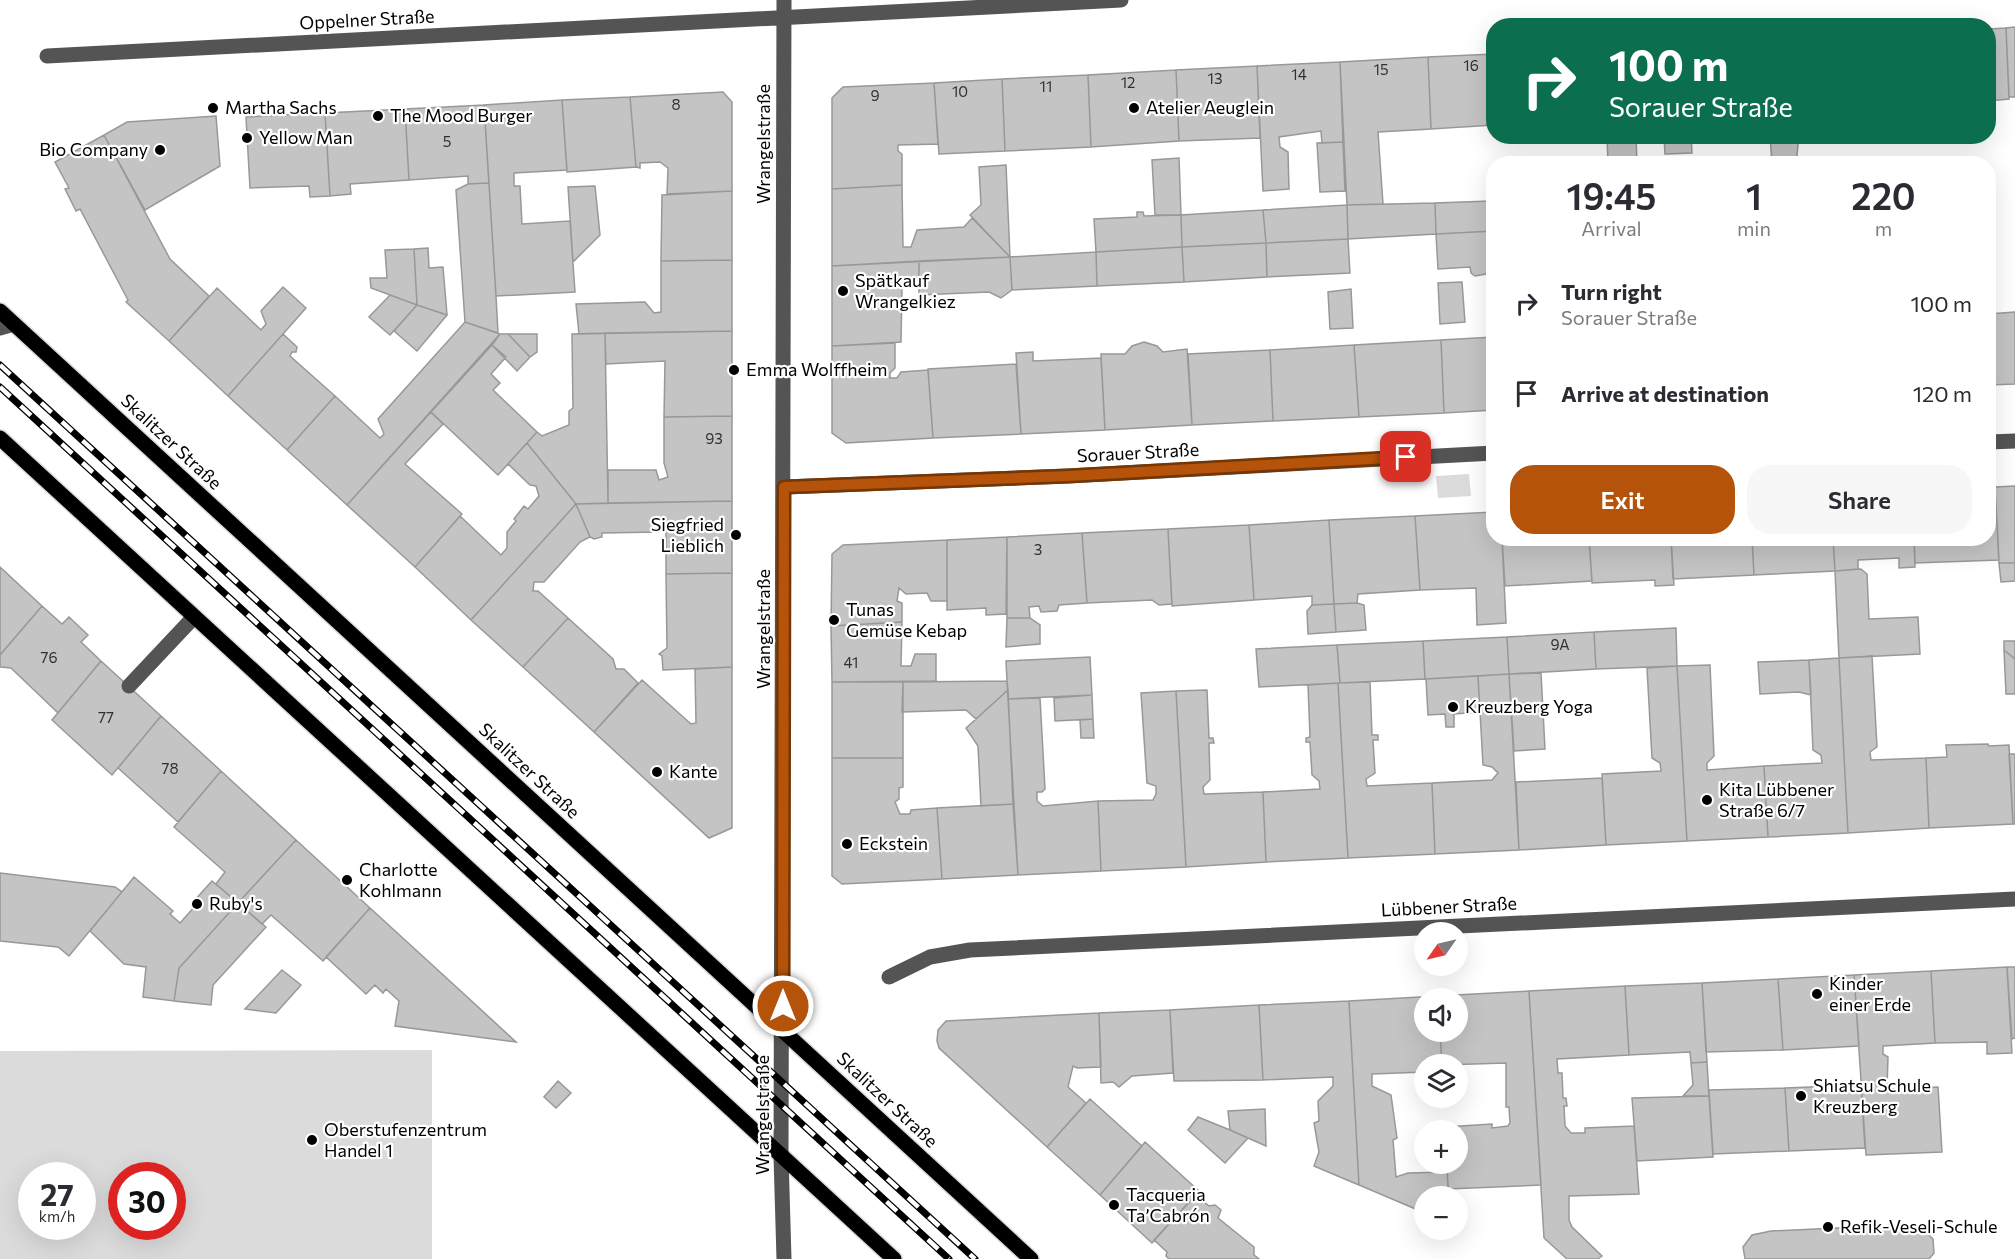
<!DOCTYPE html>
<html lang="en">
<head>
<meta charset="utf-8">
<style>
  body { margin:0; font-family:Commissioner,sans-serif; background:#f7f7f7; color:#2b2b33; height:100vh; display:flex; flex-direction:column; font-size:22px; white-space:nowrap }
  * { box-sizing:border-box; margin:0 }
  p { font-size:20px; color:#7c7c81 }
  .icon { flex:none; width:33px; height:33px; fill:none; stroke:currentColor; stroke-width:2; stroke-linecap:round; stroke-linejoin:round }
  .map { position:relative; flex:1; overflow:hidden }
  .side { position:absolute; left:1486px; top:156px; width:510px; height:390px; display:flex; flex-direction:column; background:#fff; border-radius:24px; box-shadow:0 6px 24px #0002 }
  .side>* { flex:none }
  .hud { position:absolute; left:1486px; top:18px; width:510px; height:126px; border-radius:24px; box-shadow:0 6px 24px #0002; background:#0b6e4f; color:#fff; overflow:hidden }
  .needle { width:39px; rotate:236deg }
  .buttons { position:absolute; left:1414px; top:922px; display:grid; gap:12px }
  .buttons a { display:grid; place-items:center; width:54px; height:54px; border-radius:50%; background:#fff; box-shadow:0 6px 24px #0002; font-size:30px }
  .speed { position:absolute; left:18px; top:1162px; display:flex; gap:12px; font-size:30px; font-weight:700; text-align:center }
  .speed>* { display:grid; place-content:center; width:78px; height:78px; border-radius:50%; background:#fff; box-shadow:0 6px 24px #0002; line-height:1 }
  .speed small { font-size:15px; font-weight:400 }
  .speed .limit { border:9px solid #d22; background:#fff; color:#111 }
  .pin { position:absolute; display:grid; place-items:center; width:51px; height:51px; color:#fff; margin:-26px; border-radius:12px; box-shadow:0 3px 9px #0006 }
  .me { position:absolute; width:66px; margin:-33px; rotate:0deg; stroke-linejoin:round; filter:drop-shadow(0 0 4px #0008) }
  .turn { display:flex; align-items:center; gap:21px; height:126px; padding:0 24px; font-size:27px }
  .turn .icon { width:78px; height:78px; stroke-width:2.5 }
  .turn b { display:block; font-size:42px; line-height:51px }
  .eta { display:flex; justify-content:space-evenly; align-items:center; height:102px; text-align:center }
  .eta b { font-size:36px; font-weight:600; line-height:42px }
  .primary-button { display:flex; gap:12px; margin-top:auto; padding:12px 24px }
  .primary-button a { flex:1; height:69px; border-radius:24px; background:#b45309; color:#fff; font-size:24px; font-weight:600; line-height:69px; text-align:center }
  .primary-button a+a { background:#f7f7f7; color:#2b2b33 }
  ul { padding:0; list-style:none }
  li { display:flex; align-items:center; gap:18px; height:90px; padding:0 24px }
  li div { flex:1 }
  li b { display:block; font-size:22px }
  li em { font-style:normal }
  .map>svg:first-child { display:block }
</style>
</head>
<body>
<div class="map">
<svg width="2015" height="1259" viewBox="0 0 2015 1259">
  <rect width="100%" height="100%" fill="#fff"/>
  <path fill="#dbdbdb" fill-rule="evenodd" d="M1469 474 1471 496 1438 498 1436 476Z
    M432 1050V1259H0V1051ZM32 1176H82V1227H32ZM122 1176H172V1227H122Z"/>
  <path fill="#c4c4c4" stroke="#989898" stroke-width="1.5" d="M2015 27V97H2009L2006 28Z
    M2006 28 2009 99 1989 101V29Z
    M1494 54V125L1431 129 1428 57Z
    M1428 57 1431 129 1378 132 1383 204 1347 205 1340 62Z
    M1340 62 1343 142 1322 143 1321 131 1279 137 1280 147 1288 152 1289 189 1263 191 1257 66Z
    M1257 66 1260 138 1179 141 1176 70Z
    M1176 70 1179 141 1091 147 1088 75Z
    M1088 75 1091 147 1005 151 1002 79Z
    M1002 79 1005 151 939 154 934 83Z
    M934 83 938 144 898 145V151L902 154V185L832 189V98L843 87Z
    M723 92 732 102V191L667 194 668 168 660 162 640 163V168L636 167 630 97Z
    M630 97 636 167 567 172 562 100Z
    M562 100 567 170 514 173V186H520L522 224 570 221 575 292 496 296 484 105Z
    M484 105 489 183 468 184V176L409 180 405 109Z
    M405 109 409 180 350 184 351 194 330 196 325 113Z
    M325 113 330 196 310 197 309 186 250 188 246 117Z
    M216 116 220 166 145 210 104 135 127 122Z
    M104 135 170 259 209 296 169 341 126 302 128 300 80 209 76 211 65 189 69 188 55 162Z
    M1607 136H1636L1637 164H1608Z
    M1664 136H1691L1692 153 1665 154Z
    M1770 136H1799L1796 164H1772Z
    M1343 142 1345 191 1320 192 1317 143Z
    M1179 158 1181 215H1155L1152 160Z
    M1006 165 1010 257 970 215 981 205 979 167Z
    M489 183 496 296 498 333 465 322 456 190 468 184Z
    M902 185 903 247H911L917 230 964 227 972 218 1010 257 832 266V189Z
    M595 186 600 235 573 262 568 187Z
    M732 191V260L661 261 662 195Z
    M1494 198V231L1436 234 1435 203 1491 201Z
    M1435 203 1436 234 1348 239 1347 205Z
    M1347 205 1348 239 1266 243 1263 210Z
    M1263 210 1266 243 1182 247 1181 215Z
    M1137 212H1143L1144 216 1181 215 1182 247 1096 252 1094 219 1137 217Z
    M1494 231V265H1489L1486 274 1475 276 1471 273 1470 267 1438 269 1436 234Z
    M1348 239 1350 273 1267 277 1266 243Z
    M1266 243 1267 277 1184 282 1182 247Z
    M1182 247 1184 282 1097 286 1096 252Z
    M428 248 429 268 443 267 447 315 417 305 414 249Z
    M414 249 417 305 371 288 370 278H387L385 250Z
    M1096 252 1097 286 1012 290 1010 257Z
    M1010 257 1012 290 1001 298 989 292 919 295V261Z
    M732 260V331L579 334 576 304 645 302 654 313 661 312V261Z
    M919 261V285L902 286 901 342 832 346V266Z
    M1462 282 1465 322 1440 324 1438 283Z
    M283 287 306 308 228 396 169 341 217 288 261 330 266 324 261 311Z
    M1351 289 1353 328 1330 329 1328 292Z
    M390 295 417 305 390 335 369 317Z
    M417 305 447 315 417 351 394 331Z
    M2015 312V384L1989 385V314Z
    M465 322 500 334 347 505 287 450 335 396 380 438 384 434 378 419Z
    M732 331V416L664 417 665 361 606 364 605 333Z
    M605 333 608 503 576 504 527 443 537 432 542 436 569 425V411L573 408 572 334Z
    M283 334 297 347 296 352H292L290 356 335 396 287 450 228 396Z
    M500 334H508L530 357 517 371 492 345Z
    M508 334H537V352L530 357Z
    M1494 337V410L1444 413 1441 340Z
    M1441 340 1444 413 1359 417 1354 345Z
    M1144 342 1157 346 1163 352 1187 349 1192 425 1105 430 1101 354H1125L1132 346Z
    M895 343V368L890 373V378H897L901 372 928 370 933 438 846 443 832 433V346Z
    M492 345 506 357 491 374 500 383 493 390 537 432 498 475 431 412Z
    M1354 345 1359 417 1273 421 1270 350Z
    M1270 350 1273 421 1192 425 1188 354Z
    M1033 352V361L1101 358 1105 430 1021 434 1016 353Z
    M1016 364 1021 434 933 438 928 369Z
    M431 412 443 424 405 464 462 514 415 567 347 505Z
    M732 416V501L608 503V470H656L659 480 668 477 664 463V417Z
    M527 443 576 504 471 620 415 567 460 516 501 555 507 548V532L516 521 514 519 524 506 528 509 539 496 536 486 530 485 508 464Z
    M2015 486V563H1999L1995 487Z
    M1989 487H1995L1999 560 1915 563 1914 538H1989Z
    M732 501V573L666 574V530L661 527 659 532 602 533V537L594 539 590 537 576 504Z
    M576 504 590 537 580 542 544 582H534L533 591H538L568 618 523 667 471 620Z
    M1494 512V538H1502L1506 623 1477 625 1476 588 1420 590 1415 516Z
    M1415 516 1420 590 1358 594 1357 603 1334 604 1329 520Z
    M1329 520 1334 604 1312 605V596L1254 600 1249 525Z
    M1249 525 1254 600 1172 606 1168 529Z
    M1168 529 1172 604 1159 605 1152 600 1087 603 1082 533Z
    M1082 533 1087 603 1059 605 1057 611 1041 612 1039 606 1029 607 1030 618H1007V537Z
    M1007 537 1006 614 986 615V608L947 610V540Z
    M1502 538H1589L1592 581 1505 586Z
    M1589 538H1671L1674 585 1655 586V580L1592 583Z
    M1671 538H1752L1754 575 1673 579Z
    M1752 538H1833L1835 571 1754 575Z
    M1833 538H1914L1915 567 1899 568V558L1858 560V569L1835 571Z
    M947 540V601H931L927 593 906 594 899 588 897 601 902 603V622L831 626 832 554 843 545Z
    M1999 563H2015V581L2001 582Z
    M0 567 42 606 0 655Z
    M1861 569 1867 574 1869 619 1918 617 1920 654 1839 658 1835 571Z
    M732 573V667L663 670 662 656 659 654 667 648 666 574Z
    M1357 603 1364 605 1366 630 1336 632 1334 604Z
    M1334 604 1336 632 1308 634 1307 611 1312 605Z
    M42 606 62 624 69 617 88 635 81 642 101 661 58 713 11 668 0 667V655Z
    M568 618 613 659 616 669H624L638 683 594 732 523 667Z
    M1007 618H1030L1040 625V644L1006 647Z
    M902 622 901 666H911L915 654H936V681L832 682 831 626Z
    M1676 628 1677 666 1596 669 1594 632Z
    M1594 632 1596 669 1509 674 1507 637Z
    M1507 637 1509 674 1425 679 1423 641Z
    M1423 641 1425 679 1340 683 1337 645Z
    M2004 641H2015V659L2004 650Z
    M1337 645 1340 683 1259 687 1256 649Z
    M2004 650 2015 659V694H2006Z
    M1872 656 1877 747 1870 752 1871 760 1926 758 1929 828 1848 833 1839 658Z
    M1090 657 1092 695 1008 699 1006 661Z
    M1839 658 1848 833 1768 837 1764 766 1822 763 1821 755 1813 750 1809 660Z
    M1809 660 1811 695 1799 692 1760 694 1758 662Z
    M101 661 161 716 112 775 52 720Z
    M1710 665 1714 756 1707 763V770L1764 766 1768 837 1687 841 1677 666Z
    M1677 666 1687 841 1606 845 1602 774 1661 771 1660 763 1652 758 1647 668Z
    M732 667V828L709 838 594 732 642 680 691 724 696 723 695 669Z
    M1541 673 1545 749 1514 751 1509 674Z
    M1509 674 1519 850 1435 854 1432 783 1492 780 1498 773 1492 767 1483 765 1478 676Z
    M1478 676 1480 712 1454 714V727H1446L1445 714 1428 715 1426 679Z
    M1007 681 1008 690 976 719 966 710 902 712 903 682Z
    M832 682H903V758H832Z
    M1370 682 1372 735H1378V740H1373L1375 773 1366 779 1367 786 1432 783 1435 854 1348 858 1338 683Z
    M1338 683 1348 858 1266 862 1263 792 1320 789 1319 781 1312 775 1310 742H1306V738L1310 737 1308 685Z
    M1008 690 1013 804 981 806 978 746 966 728Z
    M1207 690 1209 738H1213L1214 743H1209L1210 780 1203 787 1204 794 1263 792 1266 862 1186 867 1176 691Z
    M1176 691 1186 867 1101 871 1098 801 1153 800 1156 794V786L1147 783 1141 693Z
    M1092 695 1093 719 1055 721 1054 698Z
    M1040 698 1045 789 1042 792H1037V801L1043 806 1098 801 1101 871 1018 875 1008 699Z
    M161 716 221 771 178 822 118 768Z
    M1093 719 1094 738H1081L1080 720Z
    M1988 744 1989 746 2009 745 2013 824 1929 828 1926 758 1947 757 1946 745Z
    M2009 754H2015V824H2013Z
    M832 758H903V787L899 788V799L895 802 900 814H910L911 810 937 808 942 879 842 884 832 876Z
    M221 771 296 840 238 903 216 884 225 872 174 827Z
    M1602 778 1606 845 1519 850 1516 782Z
    M1013 804 1018 875 942 879 937 808Z
    M296 840 370 908 323 961 271 915 262 924 238 903Z
    M0 873 115 887 122 892 69 956 58 947 0 941Z
    M134 877 173 911 170 914 180 923 196 905 193 902 212 881 238 903 179 968 174 1001 143 997 146 967 124 964 90 931Z
    M238 903 266 927 213 985 211 1005 174 1001 179 968Z
    M370 908 464 994 516 1042 395 1026 399 1001 386 989 383 993 375 985 366 994 326 957Z
    M2007 967 2012 1053 1987 1054V1042L1935 1043 1931 971Z
    M2007 967H2015V1038L2012 1039Z
    M282 970 301 985 276 1013 245 1009Z
    M1931 971 1935 1043 1883 1046V1054L1888 1057 1887 1089 1938 1087 1942 1152 1866 1155 1854 975Z
    M1854 975 1859 1046 1783 1050 1778 979Z
    M1778 979 1783 1050 1706 1052 1702 983Z
    M1702 983 1707 1062 1691 1063 1690 1052 1629 1055 1625 986Z
    M1625 986 1629 1055 1557 1059 1558 1073H1562L1563 1098H1566L1567 1106H1564L1565 1126 1571 1133H1585V1128L1634 1126 1639 1194 1569 1196V1220L1572 1227 1602 1256 1598 1259H1567L1544 1238 1529 991Z
    M1529 991 1541 1185 1448 1189 1447 1164H1458V1131H1445V1127L1492 1124V1128L1508 1126 1510 1123 1509 1107H1506V1063L1442 1065 1440 1032H1458V999H1439L1438 996Z
    M1438 996 1439 999H1425V1032H1440L1442 1065H1425V1072L1372 1074V1086L1391 1095 1397 1138 1393 1140 1396 1177 1408 1173 1447 1172 1449 1197H1425V1213L1359 1185 1349 1001Z
    M1349 1001 1359 1185 1314 1166 1319 1152 1314 1123 1319 1121 1318 1101 1333 1086V1077L1263 1080 1259 1005Z
    M1259 1005 1263 1080 1174 1081 1170 1010Z
    M1170 1010 1173 1073 1132 1076 1119 1087 1113 1082 1101 1083 1099 1013Z
    M1099 1013 1101 1067 1077 1068 1073 1066 1068 1087 1086 1103 1047 1147 939 1048 937 1041 938 1030 946 1021Z
    M1707 1062 1709 1096H1683L1693 1085 1691 1063Z
    M558 1081 571 1093 556 1108 544 1097Z
    M1861 1085 1865 1148 1789 1151 1785 1088Z
    M1785 1088 1789 1151 1713 1154 1709 1090Z
    M1709 1096 1713 1157 1637 1161 1632 1098Z
    M1090 1099 1142 1146 1100 1195 1047 1147Z
    M1265 1109 1266 1146 1230 1130 1228 1111Z
    M1198 1117 1230 1130 1248 1138 1225 1163 1188 1130Z
    M1145 1142 1199 1191 1152 1243 1100 1195Z
    M1196 1195 1209 1206 1215 1205 1221 1210 1218 1218 1254 1247V1255L1259 1259H1169L1166 1256 1167 1252 1154 1240Z
    M1902 1225 1906 1228H1922L1933 1239 1934 1253 1929 1259H1745L1743 1247 1752 1235 1771 1231Z"/>
  <g fill="none" stroke-linecap="round" stroke-linejoin="round">
    <g stroke="#dbdbdb" stroke-width="18">
      <path id="major" d="M0 311 1031 1259
        M0 438 894 1259"/>
    </g>
    <path stroke="#545454" stroke-width="15" d="M784 0 781 1156 784 1259
      M47 56 1121 0
      M0 328 14 324
      M1989 442 2015 441
      M785 487 1068 476 1494 453
      M129 686 194 617
      M889 977 930 957 970 950 2015 899"/>
    <use href="#major" stroke="#000" stroke-width="15"/>
    <g stroke="#000" stroke-width="7">
      <path id="rail" d="M0 365 975 1259
        M0 387 949 1259"/>
    </g>
    <use href="#rail" stroke="#fff" stroke-width="4.5" stroke-dasharray="14" stroke-linecap="butt"/>
  </g>
  <g fill="none" stroke-linecap="round" stroke-linejoin="round">
    <g stroke="#753606" stroke-width="15">
      <path id="route" d="M783 1006 784 487 1068 476 1406 457"/>
    </g>
    <use href="#route" stroke="#b45309" stroke-width="10"/>
  </g>
  <g fill="#000" stroke="#fff" stroke-width="2">
    <circle cx="213" cy="108" r="6"/>
    <circle cx="1134" cy="108" r="6"/>
    <circle cx="378" cy="116" r="6"/>
    <circle cx="247" cy="138" r="6"/>
    <circle cx="160" cy="150" r="6"/>
    <circle cx="843" cy="291" r="6"/>
    <circle cx="734" cy="370" r="6"/>
    <circle cx="736" cy="535" r="6"/>
    <circle cx="834" cy="620" r="6"/>
    <circle cx="1453" cy="707" r="6"/>
    <circle cx="657" cy="772" r="6"/>
    <circle cx="1707" cy="800" r="6"/>
    <circle cx="847" cy="844" r="6"/>
    <circle cx="347" cy="880" r="6"/>
    <circle cx="197" cy="904" r="6"/>
    <circle cx="1817" cy="994" r="6"/>
    <circle cx="1801" cy="1096" r="6"/>
    <circle cx="312" cy="1140" r="6"/>
    <circle cx="1114" cy="1205" r="6"/>
    <circle cx="1828" cy="1227" r="6"/>
  </g>
  <g text-anchor="middle" stroke-width="4.5" stroke-linejoin="round" paint-order="stroke">
    <g font-size="15" fill="#313131">
      <text x="1471" y="71">16</text>
      <text x="1381" y="75">15</text>
      <text x="1299" y="80">14</text>
      <text x="1215" y="84">13</text>
      <text x="1128" y="88">12</text>
      <text x="1046" y="92">11</text>
      <text x="960" y="97">10</text>
      <text x="875" y="101">9</text>
      <text x="676" y="110">8</text>
      <text x="447" y="147">5</text>
      <text x="714" y="444">93</text>
      <text x="1038" y="555">3</text>
      <text x="1560" y="650">9A</text>
      <text x="49" y="663">76</text>
      <text x="851" y="668">41</text>
      <text x="106" y="723">77</text>
      <text x="170" y="774">78</text>
    </g>
    <g font-size="18" fill="#000" stroke="#fff">
      <text transform="translate(367 20) rotate(-3)" y="6">Oppelner Straße</text>
      <text transform="translate(764 144) rotate(-90)" y="6">Wrangelstraße</text>
      <text transform="translate(171 442) rotate(43)" y="6">Skalitzer Straße</text>
      <text transform="translate(1138 453) rotate(-3)" y="6">Sorauer Straße</text>
      <text transform="translate(764 629) rotate(-90)" y="6">Wrangelstraße</text>
      <text transform="translate(529 771) rotate(43)" y="6">Skalitzer Straße</text>
      <text transform="translate(1449 907) rotate(-3)" y="6">Lübbener Straße</text>
      <text transform="translate(887 1100) rotate(43)" y="6">Skalitzer Straße</text>
      <text transform="translate(763 1115) rotate(-90)" y="6">Wrangelstraße</text>
    </g>
    <g font-size="18" fill="#000" stroke="#fff" text-anchor="start">
      <text x="225" y="114">Martha Sachs</text>
      <text x="1146" y="114">Atelier Aeuglein</text>
      <text x="390" y="122">The Mood Burger</text>
      <text x="259" y="144">Yellow Man</text>
      <text x="148" y="156" text-anchor="end">Bio Company</text>
      <text x="855" y="287">Spätkauf<tspan x="855" dy="21">Wrangelkiez</tspan></text>
      <text x="746" y="376">Emma Wolffheim</text>
      <text x="724" y="531" text-anchor="end">Siegfried<tspan x="724" dy="21">Lieblich</tspan></text>
      <text x="846" y="616">Tunas<tspan x="846" dy="21">Gemüse Kebap</tspan></text>
      <text x="1465" y="713">Kreuzberg Yoga</text>
      <text x="669" y="778">Kante</text>
      <text x="1719" y="796">Kita Lübbener<tspan x="1719" dy="21">Straße 6/7</tspan></text>
      <text x="859" y="850">Eckstein</text>
      <text x="359" y="876">Charlotte<tspan x="359" dy="21">Kohlmann</tspan></text>
      <text x="209" y="910">Ruby's</text>
      <text x="1829" y="990">Kinder<tspan x="1829" dy="21">einer Erde</tspan></text>
      <text x="1813" y="1092">Shiatsu Schule<tspan x="1813" dy="21">Kreuzberg</tspan></text>
      <text x="324" y="1136">Oberstufenzentrum<tspan x="324" dy="21">Handel 1</tspan></text>
      <text x="1126" y="1201">Tacqueria<tspan x="1126" dy="21">Ta’Cabrón</tspan></text>
      <text x="1840" y="1233">Refik-Veseli-Schule</text>
    </g>
  </g>
</svg>
<div class="buttons">
<a><svg class="needle" viewBox="-14 -14 28 28"><path d="M0-13l5 13h-10z" fill="#e53935"/><path d="M0 13l5-13h-10z" fill="#7c7c81"/></svg></a>
<a><svg class="icon" aria-label="sound" viewBox="0 0 24 24"><path d="M4 9h4l5-4v14l-5-4H4zM17 9q2 3 0 6"/></svg></a>
<a><svg class="icon" aria-label="layers" viewBox="0 0 24 24"><path d="M12 4l9 5-9 5-9-5zM3 14l9 5 9-5"/></svg></a>
<a>+</a>
<a>−</a>
</div>
<div class="speed"><div>27<small>km/h</small></div><div class="limit">30</div></div>
<div class="pin" style="left:1406px;top:457px;background:#d93025"><svg class="icon" aria-label="arrive" viewBox="0 0 24 24"><path d="M6 21V4h12l-3 4 3 4H6"/></svg></div>
<svg class="me" style="left:783px;top:1006px" viewBox="-20 -20 40 40"><circle r="17" fill="#b45309" stroke="#fff" stroke-width="3"/><path d="M0-11L8 9 0 5-8 9z" fill="#fff"/></svg>
<div class="hud">
<div class="turn"><svg class="icon" aria-label="right" viewBox="0 0 24 24"><path d="M7 20v-9h11M14 6l5 5-5 5"/></svg><div><b>100 m</b>Sorauer Straße</div></div>
</div>
<section class="side">
<div class="eta">
<div><b>19:45</b><p>Arrival</p></div>
<div><b>1</b><p>min</p></div>
<div><b>220</b><p>m</p></div>
</div>
<ul>
<li><svg class="icon" aria-label="right" viewBox="0 0 24 24"><path d="M7 20v-9h11M14 6l5 5-5 5"/></svg><div><b>Turn right</b><p>Sorauer Straße</p></div><em>100 m</em></li>
<li><svg class="icon" aria-label="arrive" viewBox="0 0 24 24"><path d="M6 21V4h12l-3 4 3 4H6"/></svg><div><b>Arrive at destination</b></div><em>120 m</em></li>
</ul>
<div class="primary-button"><a>Exit</a><a>Share</a></div>
</section>
</div>
</body>
</html>
